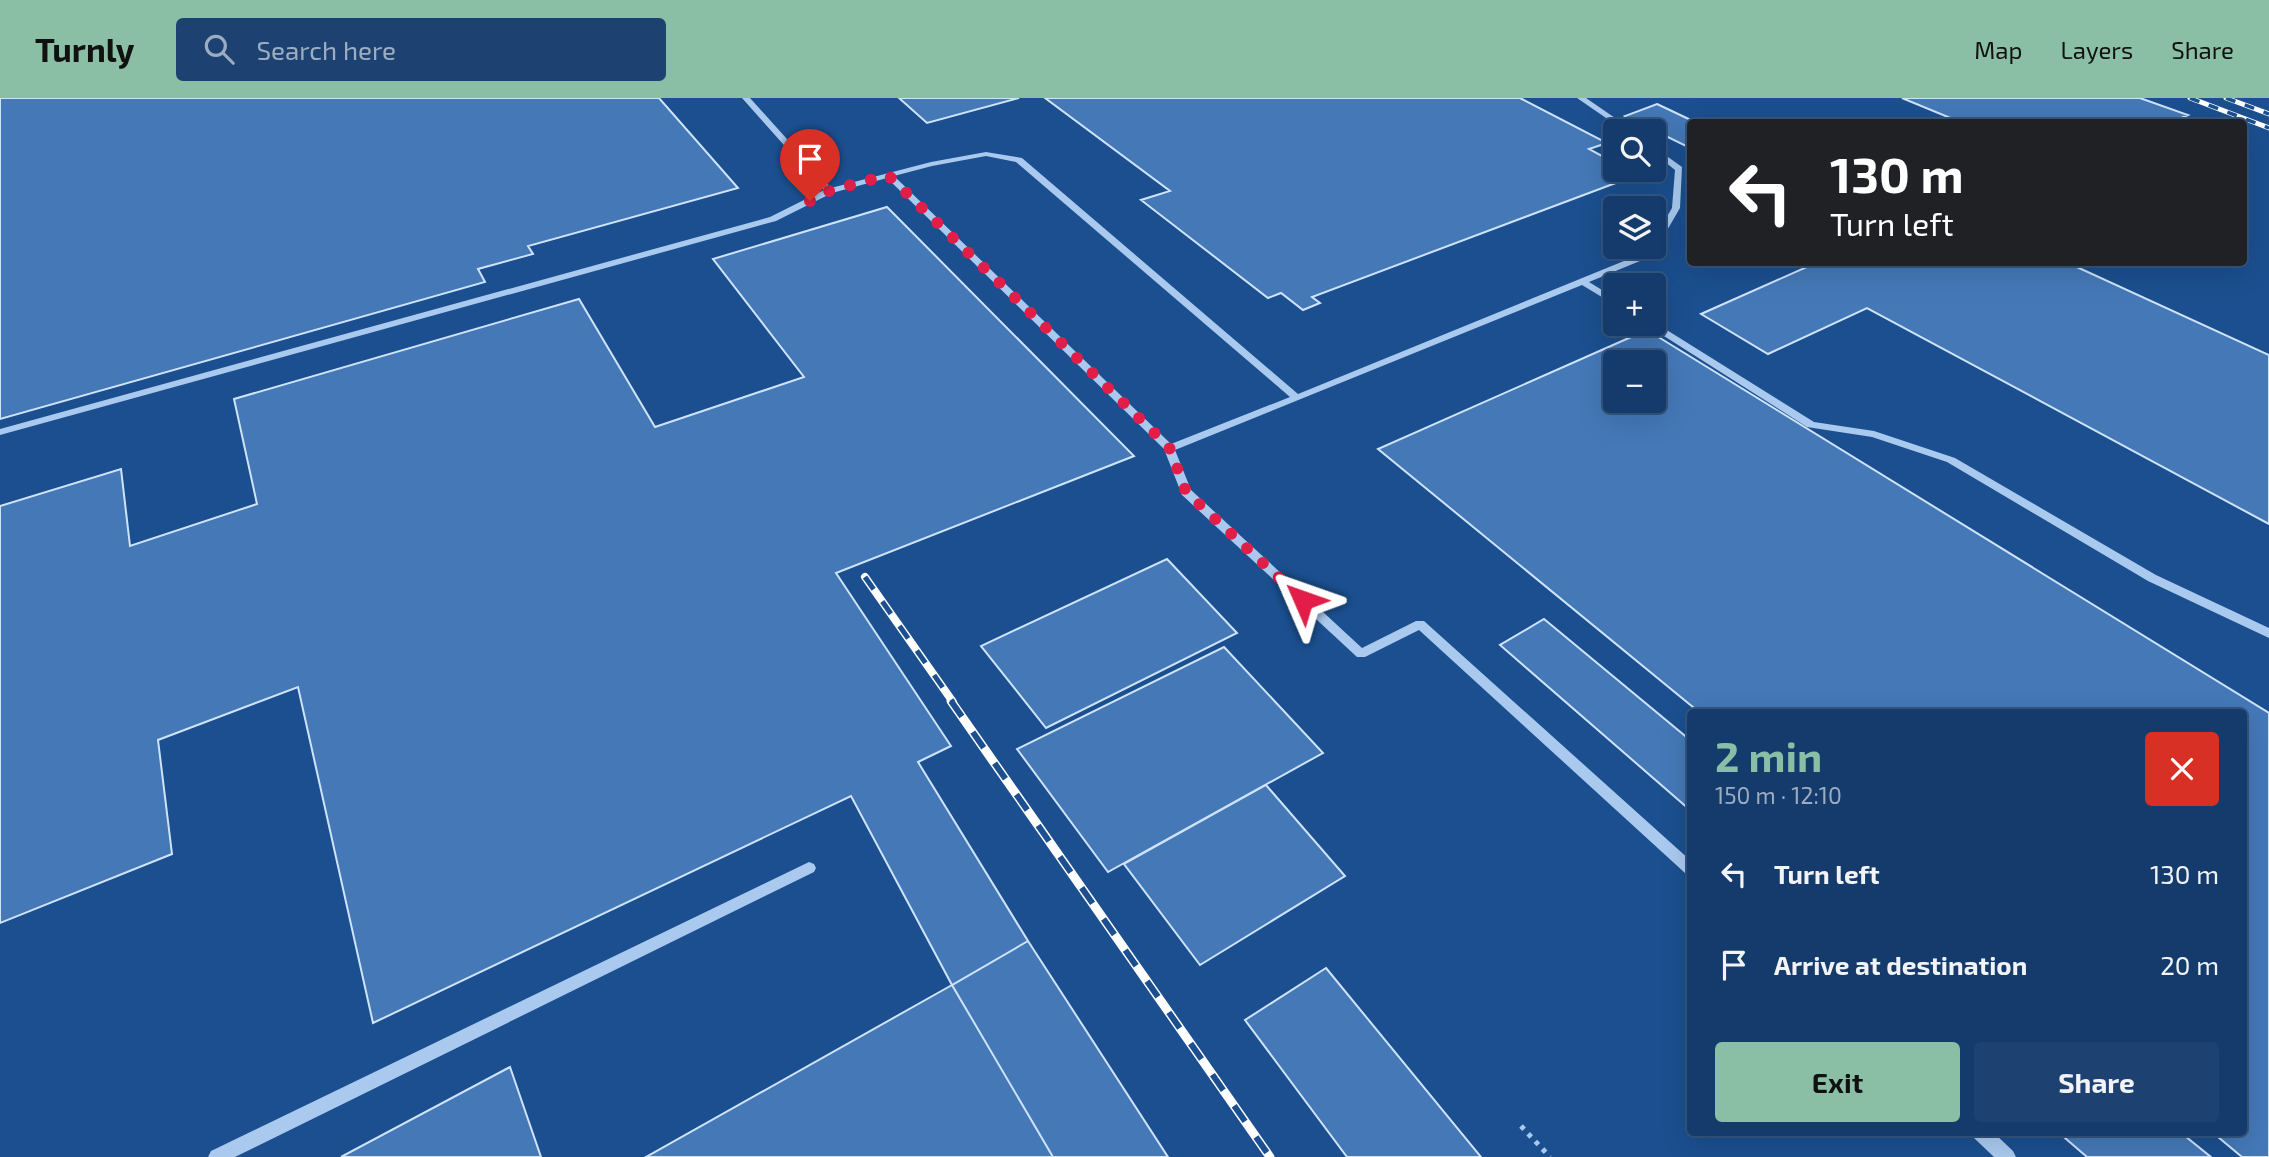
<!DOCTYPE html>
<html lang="en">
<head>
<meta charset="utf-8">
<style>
  body { margin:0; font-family:"Exo 2",sans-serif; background:#1d4271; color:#f1f3f6; height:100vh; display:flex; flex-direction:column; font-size:26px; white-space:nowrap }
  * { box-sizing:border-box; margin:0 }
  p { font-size:23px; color:#9dadc1 }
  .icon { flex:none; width:38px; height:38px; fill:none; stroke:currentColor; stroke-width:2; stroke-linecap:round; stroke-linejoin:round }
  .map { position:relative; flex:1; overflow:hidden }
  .drawer { position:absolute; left:1687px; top:611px; width:560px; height:427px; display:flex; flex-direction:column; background:#143b6b; border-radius:7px; box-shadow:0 7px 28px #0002,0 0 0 2px #33557e }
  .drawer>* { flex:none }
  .hud { position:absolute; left:1687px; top:21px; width:560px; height:147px; border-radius:7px; box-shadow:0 7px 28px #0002,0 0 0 2px #33557e; background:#202124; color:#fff; overflow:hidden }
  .buttons { position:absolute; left:1603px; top:21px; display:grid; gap:14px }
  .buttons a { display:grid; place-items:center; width:63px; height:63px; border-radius:7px; background:#143b6b; box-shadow:0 7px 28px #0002,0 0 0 2px #33557e; font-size:35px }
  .pin { position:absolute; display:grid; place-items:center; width:60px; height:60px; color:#fff; margin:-72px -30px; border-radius:50% 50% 50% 0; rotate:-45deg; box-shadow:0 0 7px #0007 }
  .pin .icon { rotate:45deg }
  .me { position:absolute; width:77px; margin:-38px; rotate:313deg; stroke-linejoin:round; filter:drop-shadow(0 0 5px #0008) }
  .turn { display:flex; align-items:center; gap:24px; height:147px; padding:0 28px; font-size:32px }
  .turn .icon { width:91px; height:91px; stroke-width:2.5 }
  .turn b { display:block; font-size:49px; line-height:60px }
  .round { display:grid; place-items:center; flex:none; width:74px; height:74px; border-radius:7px; background:#1d4271 }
  .overview { display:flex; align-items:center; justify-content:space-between; height:119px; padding:0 28px }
  h1 { font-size:42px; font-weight:700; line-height:52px; color:#8abfa5 }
  .button { display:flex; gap:14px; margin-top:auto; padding:14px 28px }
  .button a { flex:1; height:80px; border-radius:7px; background:#8abfa5; color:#111; font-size:28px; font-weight:700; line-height:80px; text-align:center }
  .button a+a { background:#1d4271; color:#f1f3f6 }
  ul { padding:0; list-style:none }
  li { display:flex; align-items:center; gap:21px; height:91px; padding:0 28px }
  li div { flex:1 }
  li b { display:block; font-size:26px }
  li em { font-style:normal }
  header { display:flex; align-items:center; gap:42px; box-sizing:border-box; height:98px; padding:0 35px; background:#8abfa5; color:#111 }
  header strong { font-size:33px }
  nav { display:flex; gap:38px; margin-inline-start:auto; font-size:24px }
  .search { width:490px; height:63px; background:#1d4271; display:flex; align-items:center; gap:18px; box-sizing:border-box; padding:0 24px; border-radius:7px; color:#9dadc1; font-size:26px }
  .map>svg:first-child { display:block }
</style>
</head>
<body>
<header>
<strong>Turnly</strong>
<div class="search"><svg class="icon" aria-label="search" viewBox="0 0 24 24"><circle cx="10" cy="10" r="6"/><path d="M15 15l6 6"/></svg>Search here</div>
<nav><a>Map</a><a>Layers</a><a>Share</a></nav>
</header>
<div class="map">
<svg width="2269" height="1059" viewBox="0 0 2269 1059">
  <rect width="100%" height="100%" fill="#1b4f8f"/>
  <path fill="#4478b7" stroke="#cfe3fa" stroke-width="2" fill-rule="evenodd" d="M0 0H659L738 90 528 148 533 156 478 171 485 184 0 321Z
    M899 0H1019L927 25Z
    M1045 0H1520L1607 45 1589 51 1615 65V72H1628L1637 77 1312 199 1320 205 1303 212 1281 195 1268 200 1141 102 1170 93Z
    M1902 0H2140L2188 17 2172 24H1960Z
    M1657 6 1695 24H1690V50L1625 18Z
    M887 109 1134 358 836 475 951 648 918 664 1028 843 952 887 851 698 373 925 298 589 158 642 172 756 0 825V408L121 371 130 448 257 406 234 301 579 201 655 329 804 279 713 161Z
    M1818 164H2066L2269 257V426L1867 210 1768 256 1701 216Z
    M1647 232 2269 615V1059H2242L2212 1034H2244V614H1699L1378 351ZM1615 264H1654V303H1615Z
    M1167 461 1237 535 1046 630 981 548Z
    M1544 521 1690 642V712L1500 547Z
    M1224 549 1323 655 1108 774 1017 651Z
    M1266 687 1345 778 1200 867 1124 766Z
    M1028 843 1168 1059H1053L952 887Z
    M1326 870 1481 1059H1347L1245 922Z
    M952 887 1053 1059H646Z
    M510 969 541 1059H341Z
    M2058 1034H2180L2211 1059H2087Z"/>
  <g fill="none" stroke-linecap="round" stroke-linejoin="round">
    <path stroke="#a9c9ee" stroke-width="5" stroke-dasharray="4.5 6" stroke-linecap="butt" d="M1521 1028 1550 1059"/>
    <path fill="#a9c9ee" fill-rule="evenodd" d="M742 0H750L831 90 931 64 986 54 1022 60 1298 296 1646 154 1649 149H1654V141L1672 110 1675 72 1654 55V49L1682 69 1680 110 1652 158 1589 184 1615 200V207L1582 187 1175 352 1191 392 1362 550 1416 523H1424L1690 762V777L1685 775 1419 532 1365 559H1357L1182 397 1164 351 887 80 832 95 776 123 0 337V331L770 119 824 92ZM986 58 1016 64 1290 299 1171 346 894 78 932 68Z
      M1577 0H1586L1634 33H1625Z
      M1654 224 1814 324 1874 333 1955 360 2156 477 2269 530V540L2148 483 1947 364 1872 339 1807 329 1645 226Z
      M809 764 814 766 816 770 814 774 235 1059H208L211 1053Z
      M1972 1034H1993L2013 1053 2016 1059H1994L1974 1040Z"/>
    <g stroke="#fff" stroke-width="5">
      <path id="rail-far2" d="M2190 0 2269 30
        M2226 0 2269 16"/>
    </g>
    <g stroke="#fff" stroke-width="8">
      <path id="rail-far1" d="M865 479 953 604"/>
    </g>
    <g stroke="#fff" stroke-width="9">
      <path id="rail" d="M951 603 1270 1059"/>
    </g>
    <use href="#rail-far2" stroke="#1b4f8f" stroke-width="3.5" stroke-dasharray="10" stroke-linecap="butt"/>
    <use href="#rail-far1" stroke="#1b4f8f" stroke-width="5" stroke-dasharray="15" stroke-linecap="butt"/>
    <use href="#rail" stroke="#1b4f8f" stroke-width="6" stroke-dasharray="19" stroke-linecap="butt"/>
  </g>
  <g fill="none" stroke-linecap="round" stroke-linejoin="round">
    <path stroke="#e11d48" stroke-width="12" stroke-dasharray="0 21.6" d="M810 103 829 93 888 77 1169 349 1186 394 1303 502"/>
  </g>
</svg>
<div class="buttons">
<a><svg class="icon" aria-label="search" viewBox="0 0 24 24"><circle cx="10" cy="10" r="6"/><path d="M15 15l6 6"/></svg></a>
<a><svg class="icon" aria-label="layers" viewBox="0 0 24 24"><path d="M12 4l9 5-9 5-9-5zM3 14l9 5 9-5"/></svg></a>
<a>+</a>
<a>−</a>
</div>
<div class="pin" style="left:810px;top:103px;background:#d93025"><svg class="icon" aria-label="arrive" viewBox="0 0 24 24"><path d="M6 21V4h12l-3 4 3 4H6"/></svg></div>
<svg class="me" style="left:1303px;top:502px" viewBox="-20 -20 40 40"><path d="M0-17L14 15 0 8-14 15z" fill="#e11d48" stroke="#fff" stroke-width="4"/></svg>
<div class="hud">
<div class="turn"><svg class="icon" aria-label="left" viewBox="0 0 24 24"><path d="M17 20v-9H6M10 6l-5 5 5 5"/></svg><div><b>130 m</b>Turn left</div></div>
</div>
<section class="drawer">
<div class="overview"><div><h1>2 min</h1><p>150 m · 12:10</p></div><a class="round" style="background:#d93025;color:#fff"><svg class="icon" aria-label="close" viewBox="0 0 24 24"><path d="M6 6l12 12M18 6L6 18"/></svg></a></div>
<ul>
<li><svg class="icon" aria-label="left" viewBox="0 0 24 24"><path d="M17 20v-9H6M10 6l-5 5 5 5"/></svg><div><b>Turn left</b></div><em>130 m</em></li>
<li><svg class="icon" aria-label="arrive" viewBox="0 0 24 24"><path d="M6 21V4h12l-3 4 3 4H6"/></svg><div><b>Arrive at destination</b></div><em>20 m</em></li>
</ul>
<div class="button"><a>Exit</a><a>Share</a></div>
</section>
</div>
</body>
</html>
